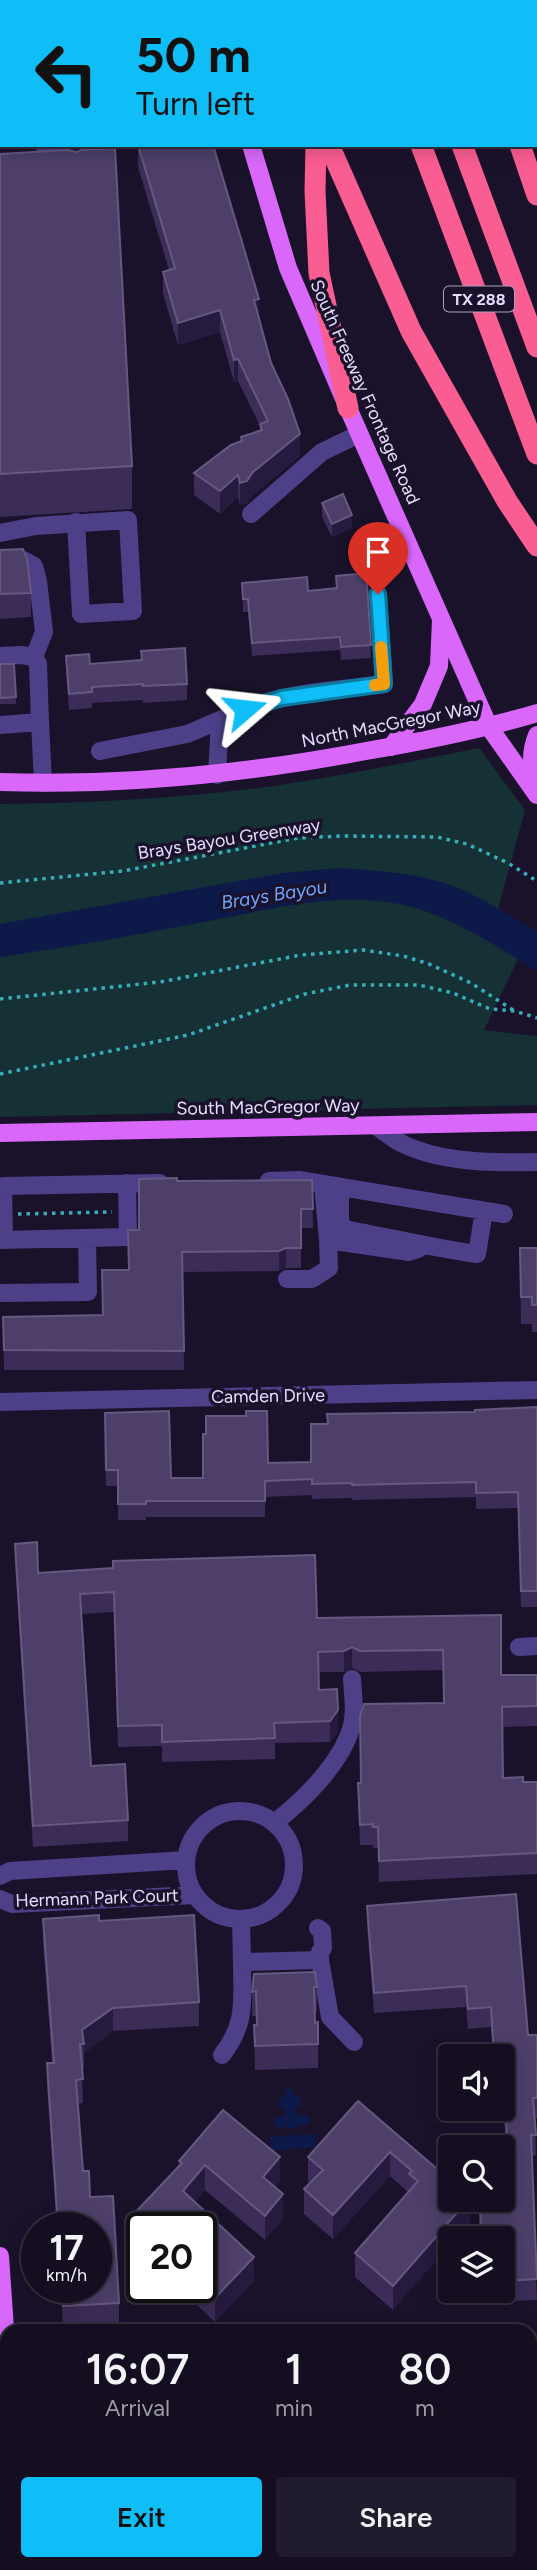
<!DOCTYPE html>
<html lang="en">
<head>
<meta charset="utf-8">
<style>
  body { margin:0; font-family:Figtree,sans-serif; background:#211c2d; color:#f1f3f6; height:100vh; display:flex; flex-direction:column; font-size:26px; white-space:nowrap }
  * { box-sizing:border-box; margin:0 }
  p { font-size:23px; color:#9d9ca5 }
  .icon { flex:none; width:38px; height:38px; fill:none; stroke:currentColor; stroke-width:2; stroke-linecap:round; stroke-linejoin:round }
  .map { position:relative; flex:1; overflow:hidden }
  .details { position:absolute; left:0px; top:2324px; width:537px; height:247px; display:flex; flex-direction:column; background:#140e20; border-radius:21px 21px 0 0; box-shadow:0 4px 18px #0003,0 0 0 2px #332e3e }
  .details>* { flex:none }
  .top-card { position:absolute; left:0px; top:0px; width:537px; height:147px; box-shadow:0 4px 18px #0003,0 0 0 2px #332e3e; background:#10bef7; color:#111; overflow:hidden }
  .buttons { position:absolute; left:438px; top:2044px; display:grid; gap:14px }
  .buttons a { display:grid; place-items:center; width:77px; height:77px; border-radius:7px; background:#140e20; box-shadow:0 4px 18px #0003,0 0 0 2px #332e3e; font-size:35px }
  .speed { position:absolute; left:21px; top:2212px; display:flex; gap:14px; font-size:35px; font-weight:700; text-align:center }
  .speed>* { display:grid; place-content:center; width:91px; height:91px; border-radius:50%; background:#140e20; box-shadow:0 4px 18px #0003,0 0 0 2px #332e3e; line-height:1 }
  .speed small { font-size:18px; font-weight:400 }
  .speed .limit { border:4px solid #111; border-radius:10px; background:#fff; color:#111 }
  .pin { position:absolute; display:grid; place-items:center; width:60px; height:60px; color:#fff; margin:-72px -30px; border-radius:50% 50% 50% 0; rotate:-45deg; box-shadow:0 0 7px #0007 }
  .pin .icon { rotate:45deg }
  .me { position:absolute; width:77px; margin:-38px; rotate:73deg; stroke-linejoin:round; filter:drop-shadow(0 0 5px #0008) }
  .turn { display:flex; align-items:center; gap:24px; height:147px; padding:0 21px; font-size:32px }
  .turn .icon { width:91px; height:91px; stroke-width:2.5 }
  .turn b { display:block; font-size:49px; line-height:60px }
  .eta { display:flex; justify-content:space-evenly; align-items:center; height:119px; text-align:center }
  .eta b { font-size:42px; font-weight:600; line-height:49px }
  .primary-button { display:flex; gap:14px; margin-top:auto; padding:14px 21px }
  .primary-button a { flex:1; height:80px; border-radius:7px; background:#10bef7; color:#111; font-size:28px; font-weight:600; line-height:80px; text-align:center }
  .primary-button a+a { background:#211c2d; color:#f1f3f6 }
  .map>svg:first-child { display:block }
</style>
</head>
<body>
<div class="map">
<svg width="537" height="2570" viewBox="0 0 537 2570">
  <rect width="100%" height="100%" fill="#1a122b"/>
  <path fill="#153135" d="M479 748 525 810 495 920 526 942 484 1030 537 1036V1105L0 1117V804C94 803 187 798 280 785 347 775 413 761 479 748Z"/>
  <path fill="#0d1a49" d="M338 868C373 870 407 872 441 882 475 892 506 914 537 932V971C494 945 449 914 399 904 334 891 267 910 204 922 136 935 68 947 0 957V924L283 873Z
    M288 2089 293 2090 294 2096H300V2107H296V2115L309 2114 310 2125 298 2126V2128L275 2127 274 2118 285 2116V2107L279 2108V2098L285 2097V2093Z
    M315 2134 316 2147 271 2150 270 2137Z"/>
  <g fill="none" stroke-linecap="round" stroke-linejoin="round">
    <path stroke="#35aeba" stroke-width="3.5" stroke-dasharray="3.5 5" stroke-linecap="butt" d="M0 883 123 871 298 838 342 836 437 837 467 844 508 863 537 881
      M0 999 160 982 301 955 363 950 403 956 429 964 471 983 513 1010
      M0 1074 188 1035 305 994 350 985H419L453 993 490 1009 515 1011 537 1018
      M18 1214 112 1212"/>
    <path stroke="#4d3f88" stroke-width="18" d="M192 0 193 2
      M0 129H2
      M44 145 61 158 69 167
      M251 514 322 452 359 434
      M0 533 36 526 128 520 133 611 81 614 76 522
      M0 561 23 560 34 566 38 581 44 632 34 657
      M0 656 21 655 34 657 38 664 40 722
      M0 725 40 722 43 783
      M100 751 187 734 220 720
      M217 775 220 720C270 693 329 691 384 684L378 594
      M376 1126C385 1132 394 1140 403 1144 442 1163 495 1163 537 1162
      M269 1181 299 1180 504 1214
      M323 1184 328 1240 409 1252 418 1249
      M340 1187V1221L344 1229C389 1237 432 1248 477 1254L484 1211
      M0 1240 128 1237 127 1183
      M4 1240 3 1186 160 1183
      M287 1279H312L329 1268 328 1240
      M0 1293 88 1292 87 1238
      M0 1402 537 1390
      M519 1647 537 1646
      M186 1865a54 54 0 1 1 108 0a54 54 0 1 1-108 0Z
      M274 1823C303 1801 340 1764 351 1729 356 1714 353 1695 352 1679
      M0 1876 10 1871 186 1860
      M0 1899 12 1904 195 1895
      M241 1919 242 1962 320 1960V1952L323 1948 322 1931 318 1928
      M320 1960 330 2017 354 2042
      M222 2055C247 2023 242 2000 242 1962
      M530 2363 537 2362
      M96 2564V2570
      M382 2564 383 2570"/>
    <path stroke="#d968fa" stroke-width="18" d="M217 0V2
      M251 145 288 268 348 408 489 727 537 795
      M391 747 423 704 439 666 441 620
      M0 782C123 786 245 774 366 751 424 741 480 730 537 713
      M536 790C532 771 529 754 537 735
      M0 1133 537 1122
      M0 2256 7 2358
      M20 2564 21 2570"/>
    <path stroke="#fa5d91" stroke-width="21" d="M282 0V2
      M318 0V2
      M374 0V2
      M418 0 419 2
      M471 0 472 2
      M535 0 537 6
      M316 145 315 191 319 273 348 408
      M329 145 411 331 507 501 537 546
      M421 145 537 454
      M462 145 537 347
      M520 145 537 195"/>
  </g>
  <path fill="#3b2c58" d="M138 145 259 319 300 456 253 495 247 503 240 505 238 497 220 514 194 495V473L241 442V437L260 431V426L238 381 234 382 220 332 178 345 163 294V272L169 270 138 167Z
    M0 154 132 466V509L0 517Z
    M322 503 352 528 332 537 322 517Z
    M0 550 31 593V617L0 619Z
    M336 576 368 586 367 592 371 658 341 660 340 650 252 656 248 612H243L242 583 308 591 336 588Z
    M141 651 187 684V700L143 703V700L92 703V708L69 710 66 672V656L90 664 141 661Z
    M0 664H14L16 704H0Z
    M312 1180 313 1228H301V1268H286L279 1271 183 1272 184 1370H4L3 1317 103 1315 129 1270 139 1230 177 1181Z
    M520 1248H537V1332H532V1324H521Z
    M537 1407V1607H521L518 1508 476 1509V1497L352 1500V1498L312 1499V1495L265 1497V1517H146V1520H118V1486H106L105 1413 171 1478H203L268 1463 311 1462 327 1424Z
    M15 1544 38 1573 317 1618 501 1615V1675H537V1726L502 1727 503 1778 523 1782H537V1874L379 1882 378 1848H373V1845H360L358 1783H361L443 1703V1670L360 1672 352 1668 344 1672H319V1690L338 1731 330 1742 275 1743V1759L162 1762V1746L118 1747 114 1612 81 1614 91 1766 128 1820V1841L33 1847 15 1564Z
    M367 1906 528 2035H537V2118H535L536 2155 531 2156 537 2300 483 2302V2291H502V2238H480L479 2200H502L513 2174 512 2157 507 2158 502 2092V2056H493L491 2027 468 2029 466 2007 374 2013 367 1926Z
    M43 1919 99 1921 199 2002V2026L113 2031 84 2053V2068H82L83 2103 78 2104 83 2171 119 2303V2326L63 2330 61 2287H96V2228H57L47 2087V2063H52L43 1943Z
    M317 1987V2012H315V2023L318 2022V2068L255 2070 254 2025H256V2016H252V1992Z
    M358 2101 470 2200V2222L456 2238H450L393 2310 355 2277V2253L408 2192 390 2176 333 2239 304 2214V2189L310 2183 308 2181V2157Z
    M179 2161 280 2181 275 2187 283 2218 265 2240 205 2190 195 2202 254 2281 215 2322 178 2287H201V2228H142V2253L130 2242V2218L179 2165Z
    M530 2388H537V2477H530Z
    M163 2564H238V2570H170L163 2565Z"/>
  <path fill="#261a3e" d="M259 299V321L254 300Z
    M220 310V332L178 345V323Z
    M238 359V381L234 382V360Z
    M300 434V456L253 495 247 503 240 505V483Z
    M238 475V497L220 514V491Z
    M352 515V528L332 537V524Z
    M286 1248V1268L279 1271V1251Z
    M352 1647V1668L344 1672V1651Z
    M338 1710V1731L330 1742V1721Z
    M113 2008V2031L84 2053 82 2030Z
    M390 2152V2176L333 2239V2215Z
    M280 2157V2181L263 2201V2177Z
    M205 2165V2190L183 2215V2191Z
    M283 2194V2218L265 2240V2216Z
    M468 2200H470V2222L456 2238H450V2245L393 2310V2286Z
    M254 2257V2281L215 2322V2298Z
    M229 2564H238V2570H226Z"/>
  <path fill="#4d3f69" stroke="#655881" stroke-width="2" d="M138 145H213L259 299 254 300 271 363 288 399 300 434 253 472 247 481 240 483 238 475 220 491 194 473 231 445 242 441 241 437 262 430 260 424 268 421 238 359 234 360 220 310 178 323 163 272 175 268Z
    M115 148 132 466 0 474V154L68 150 77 152 81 150Z
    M343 494 352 515 332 524 322 503Z
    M23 549 27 559 31 593 0 594V550Z
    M368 573 367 582 371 645 341 647 340 637 252 643 248 599H243L242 583 307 577 308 591 337 588 336 576Z
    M185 648 187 684 143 686V684L92 687V692L69 694 66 656 89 654 90 664 142 660 141 651Z
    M0 664H14L16 697 0 698Z
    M177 1178V1181L312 1180 313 1209H301V1248H286L279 1251 182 1252 184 1351 4 1350 3 1317 103 1315 102 1270H129L128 1230H139V1179Z
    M520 1248H537V1305H532V1297H521Z
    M537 1407V1591H521L518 1492 476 1493V1482L352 1485V1483L312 1484V1479L265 1481V1501H146V1504H118V1470H106L105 1413 169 1411 171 1478H203V1434H206V1416H246V1411H267L268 1463 311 1462V1424H328L327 1414 475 1412V1410Z
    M37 1542 38 1573 113 1568V1561L315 1555 317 1618 501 1615V1675H537V1706L502 1707 503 1778 523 1777V1782H537V1853L379 1861 378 1827H373V1824L360 1825 358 1783H361L360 1716 364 1704 444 1703 443 1650 360 1651 352 1647 344 1651 318 1652 319 1690 337 1689 338 1710 330 1721 274 1723 275 1738 162 1742V1725L118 1726 114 1592 80 1594 91 1766 125 1764 128 1820 33 1826 15 1544Z
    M516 1894 528 2035H537V2098H533L536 2135H531L537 2279 502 2281V2238H481L480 2200H502V2174L514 2173 512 2137H507L502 2056H494L491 2007 468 2009 466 1986 374 1993 367 1906Z
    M99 1915V1921L194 1915 199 2002 113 2008 82 2030 84 2044H80L83 2079 76 2080 83 2171H89L90 2197 113 2196 119 2303 63 2306 62 2287H96V2228H58L47 2063H54L43 1919Z
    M315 1972 317 1987H314L315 2023 318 2022V2044L255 2046 254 2025H257L256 1991 252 1992 254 1974Z
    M358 2101 450 2180V2200H468L393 2286 355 2253 418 2181 409 2174 412 2171 390 2152 333 2215 304 2189 323 2170 308 2157Z
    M223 2110 280 2157 263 2177 283 2194 265 2216 205 2165 183 2191 254 2257 215 2298 201 2285V2228H142V2229L130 2218 182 2163 179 2161Z
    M530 2388H537V2453H530Z
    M191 2564H229L226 2569 227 2570H200Z
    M414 2564H482V2570H414Z"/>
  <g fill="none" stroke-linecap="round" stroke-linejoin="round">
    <g stroke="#0a7ca1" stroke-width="18">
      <path id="route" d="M245 709 282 698 384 684 378 594"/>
    </g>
    <use href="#route" stroke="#10bef7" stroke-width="12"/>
    <path stroke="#f59e0b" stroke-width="12" d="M375 685 384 684 381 647"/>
  </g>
  <g text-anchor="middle" stroke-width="7" stroke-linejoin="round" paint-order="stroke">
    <rect fill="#1a122b" stroke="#a9a0bf" stroke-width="2" x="444" y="286.5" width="70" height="25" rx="5"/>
    <g font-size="16" font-weight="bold" fill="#e6ddfe">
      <text x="479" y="305">TX 288</text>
    </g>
    <g font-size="18" fill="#e6ddfe" stroke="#1a122b">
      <text transform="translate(365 392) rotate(66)" y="6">South Freeway Frontage Road</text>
      <text transform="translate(391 724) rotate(-11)" y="6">North MacGregor Way</text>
      <text transform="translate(229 839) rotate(-9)" y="6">Brays Bayou Greenway</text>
      <text transform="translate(268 1107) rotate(-1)" y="6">South MacGregor Way</text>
      <text transform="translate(268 1396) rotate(-1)" y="6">Camden Drive</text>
      <text transform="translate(97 1898) rotate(-2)" y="6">Hermann Park Court</text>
    </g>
    <g font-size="19" font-style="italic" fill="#6fa5fa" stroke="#1a122b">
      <text transform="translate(274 894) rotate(-9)" y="7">Brays Bayou</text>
    </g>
  </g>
</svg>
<div class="buttons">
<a><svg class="icon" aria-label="sound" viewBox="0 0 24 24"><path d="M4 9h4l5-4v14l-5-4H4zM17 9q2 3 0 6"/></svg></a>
<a><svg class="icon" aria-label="search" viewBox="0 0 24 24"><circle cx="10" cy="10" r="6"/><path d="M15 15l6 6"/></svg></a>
<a><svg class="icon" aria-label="layers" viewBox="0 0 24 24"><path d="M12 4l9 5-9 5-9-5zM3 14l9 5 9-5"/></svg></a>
</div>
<div class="speed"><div>17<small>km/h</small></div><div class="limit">20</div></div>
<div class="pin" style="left:378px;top:594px;background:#d93025"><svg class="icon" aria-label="arrive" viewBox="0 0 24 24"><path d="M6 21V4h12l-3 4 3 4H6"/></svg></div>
<svg class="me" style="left:245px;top:709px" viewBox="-20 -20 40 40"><path d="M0-17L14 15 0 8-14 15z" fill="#10bef7" stroke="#fff" stroke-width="4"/></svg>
<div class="top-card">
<div class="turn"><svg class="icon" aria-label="left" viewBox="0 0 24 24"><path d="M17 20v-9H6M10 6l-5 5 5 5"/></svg><div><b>50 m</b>Turn left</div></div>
</div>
<section class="details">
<div class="eta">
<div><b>16:07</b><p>Arrival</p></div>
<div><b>1</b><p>min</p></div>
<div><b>80</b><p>m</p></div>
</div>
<div class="primary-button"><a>Exit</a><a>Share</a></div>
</section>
</div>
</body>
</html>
